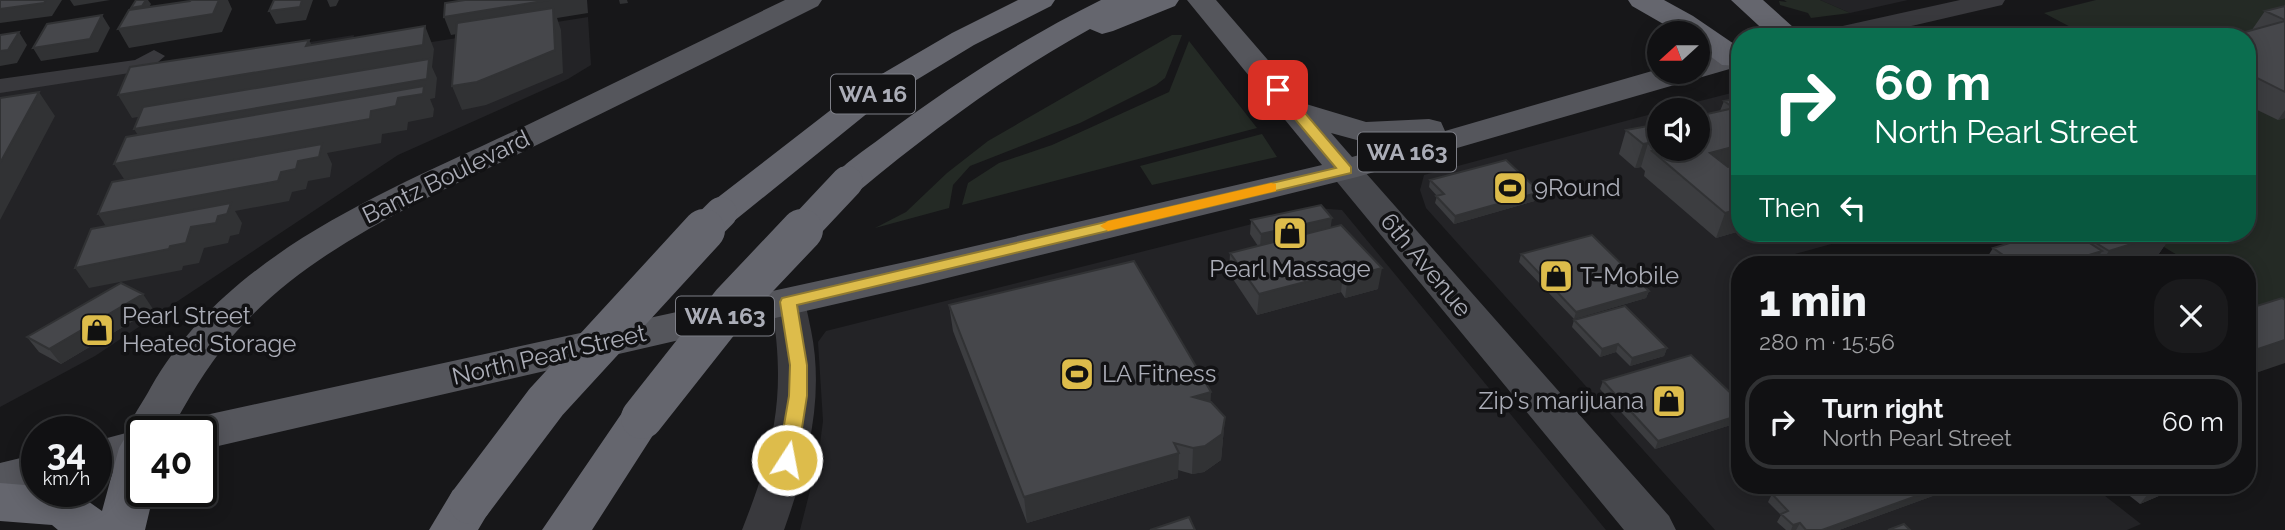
<!DOCTYPE html>
<html lang="en">
<head>
<meta charset="utf-8">
<style>
  body { margin:0; font-family:Raleway,sans-serif; background:#1a1a1c; color:#f1f3f6; height:100vh; display:flex; flex-direction:column; font-size:26px; white-space:nowrap }
  * { box-sizing:border-box; margin:0 }
  p { font-size:23px; color:#9c9da0 }
  .icon { flex:none; width:38px; height:38px; fill:none; stroke:currentColor; stroke-width:2; stroke-linecap:round; stroke-linejoin:round }
  .map { position:relative; flex:1; overflow:hidden }
  .drawer { position:absolute; left:1731px; top:256px; width:525px; height:238px; display:flex; flex-direction:column; background:#111113; border-radius:28px; box-shadow:0 4px 18px #0003,0 0 0 2px #303133 }
  .drawer>* { flex:none }
  .banner { position:absolute; left:1731px; top:28px; width:525px; height:214px; border-radius:28px; box-shadow:0 4px 18px #0003,0 0 0 2px #303133; background:#0b6e4f; color:#fff; overflow:hidden }
  .needle { width:46px; rotate:249deg }
  .tools { position:absolute; left:1647px; top:21px; display:grid; gap:14px }
  .tools a { display:grid; place-items:center; width:63px; height:63px; border-radius:50%; background:#111113; box-shadow:0 4px 18px #0003,0 0 0 2px #303133; font-size:35px }
  .speed { position:absolute; left:21px; top:416px; display:flex; gap:14px; font-size:35px; font-weight:700; text-align:center }
  .speed>* { display:grid; place-content:center; width:91px; height:91px; border-radius:50%; background:#111113; box-shadow:0 4px 18px #0003,0 0 0 2px #303133; line-height:1 }
  .speed small { font-size:18px; font-weight:400 }
  .speed .limit { border:4px solid #111; border-radius:10px; background:#fff; color:#111 }
  .pin { position:absolute; display:grid; place-items:center; width:60px; height:60px; color:#fff; margin:-30px; border-radius:14px; box-shadow:0 4px 10px #0006 }
  .me { position:absolute; width:77px; margin:-38px; rotate:11deg; stroke-linejoin:round; filter:drop-shadow(0 0 5px #0008) }
  .turn { display:flex; align-items:center; gap:24px; height:147px; padding:0 28px; font-size:32px }
  .turn .icon { width:91px; height:91px; stroke-width:2.5 }
  .turn b { display:block; font-size:49px; line-height:60px }
  .then { display:flex; align-items:center; height:66px; padding:0 28px; background:#0003; gap:14px; font-size:26px }
  .round { display:grid; place-items:center; flex:none; width:74px; height:74px; border-radius:28px; background:#1a1a1c }
  .head { display:flex; align-items:center; justify-content:space-between; height:119px; padding:0 28px }
  h1 { font-size:42px; font-weight:800; line-height:52px }
  ul { padding:0; list-style:none }
  li { display:flex; align-items:center; gap:21px; height:94px; margin:0 14px 10px; padding:0 14px; border:4px solid #303133; border-radius:28px }
  li div { flex:1 }
  li b { display:block; font-size:26px }
  li em { font-style:normal }
  .map>svg:first-child { display:block }
</style>
</head>
<body>
<div class="map">
<svg width="2285" height="530" viewBox="0 0 2285 530">
  <rect width="100%" height="100%" fill="#171719"/>
  <path fill="#232326" d="M1820 0H1908L1850 13Z
    M588 17 591 65 568 79 398 155 95 356 0 407V92L354 35 351 55Z
    M1739 91 1740 233H1871L1759 264H1740V485H2091L2141 524 2127 530H1715L1426 208 1420 190 1424 175 1659 112V149H1698V110H1665Z
    M1316 208 1342 210 1606 530H800L818 459 823 421 818 342 826 331Z"/>
  <path fill="#242a25" d="M1784 0H1820L1850 13 1811 18 1808 13 1780 5 1779 1 1787 2Z
    M2096 0H2285V322L2247 299V264H2192L2141 233H2247V37H2059L2078 31 2044 13Z
    M1172 35H1182L1165 78 1156 85 1080 123 970 166 953 185 949 208 875 228 906 212 947 173 988 141Z
    M1189 41 1257 128 962 205 968 183 999 163 1052 145 1169 92Z
    M1262 134 1277 157 1152 185 1140 166Z"/>
  <g fill="none" stroke-linecap="round" stroke-linejoin="round">
    <path fill="#39393d" fill-rule="evenodd" d="M154 50 165 56 149 70 0 93V79L135 60Z"/>
    <path fill="#39393d" fill-rule="evenodd" d="M1960 0H2005L2002 5 1864 37H1816L1820 31Z
      M788 291 800 294C807 305 808 317 811 330 825 399 807 465 784 530H742C775 446 787 392 771 302L776 294Z"/>
    <path fill="#47484d" fill-rule="evenodd" d="M1345 159 1357 163 1669 516 1676 530H1624L1333 177 1327 170 1333 163Z"/>
    <path fill="#55565c" fill-rule="evenodd" d="M785 0H822L818 6C728 51 638 96 547 140 438 194 311 243 230 339 206 368 188 399 170 432H142V463L96 475V441L126 433C131 418 143 402 151 387 229 251 388 191 523 127 610 85 698 42 785 0Z
      M1187 0H1216L1306 104 1366 122 1429 119 1441 122 1445 131 1659 69 1698 72V58L1740 47V66L1357 177 919 285 201 450V432H179L185 421 201 416 919 259 1322 165ZM1331 133 1364 142H1406L1352 157Z
      M37 454V490L0 499V463Z"/>
    <path fill="#65666e" fill-rule="evenodd" d="M1018 0H1055L1051 6 974 45 885 99 734 221 721 224 708 221 703 213 708 205 863 85 952 33Z
      M1101 0H1179L1175 6 1113 31 1102 34 1090 29C1007 75 932 130 860 190L847 193 834 190 829 182C842 164 865 150 882 137 951 85 1024 38 1101 0Z
      M1628 0H1664L1693 16 1740 48V66L1722 65 1698 47V33H1679L1632 6Z
      M1731 0H1763L1804 37H1771Z
      M642 402 658 407 664 418 592 530H542L626 407Z
      M142 431 146 432H142V492H154L145 530H58L52 525 0 521V483L37 486V492H75L102 511 119 448 126 436Z
      M470 484 487 490 494 503 478 530H429L453 490Z"/>
    <path stroke="#65666e" stroke-width="32" d="M702 232 721 213
      M800 232 847 182"/>
    <path stroke="#65666e" stroke-width="42" d="M642 418 732 304 802 230
      M470 503 546 402 704 230"/>
  </g>
  <path fill="#3c3d40" d="M2285 6V118L2278 120 2247 105V37L2265 11Z
    M1740 98V231L1716 238 1644 176 1645 171 1641 167 1635 168 1619 154 1626 130 1720 111 1724 101Z
    M1430 180 1538 200 1454 224 1435 203 1437 196 1429 187Z
    M1251 220 1330 228 1378 289 1345 298 1341 292 1257 315 1229 273 1230 253 1258 246 1250 234Z
    M2043 233H2173L2154 261 2144 264H1983L1993 248Z
    M1521 254 1649 291 1646 298 1574 319 1519 262Z
    M2282 298 2247 376V309Z
    M949 305 1210 402 1225 417 1221 460 1204 472 1192 474 1178 470V478L1027 523 953 331Z
    M153 309 61 364 39 352 27 337Z
    M1574 320 1667 348 1664 356 1630 366 1616 352 1600 357 1572 327Z
    M1603 381 1740 402V422L1655 449 1600 389Z
    M1963 485 1839 530H1786L1777 522 1781 515 1768 502 1772 494Z
    M2116 485H2174L2168 492 2140 504Z"/>
  <path fill="#313234" d="M46 0H62L52 16 0 23V9Z
    M70 0H110L74 6Z
    M146 0H148L151 4 146 13 135 14 131 8Z
    M219 0H228L232 9 222 32 129 48 118 29Z
    M302 0H313L306 20 276 24 269 11Z
    M327 0H339L336 6 330 7Z
    M549 0H587L588 13 557 18 561 30 563 73 486 105 462 110 452 86 554 18 451 35 444 17Z
    M619 0H627L628 3 620 4Z
    M102 15 110 28 98 52 41 61 33 48Z
    M425 26 434 49 432 67 437 78 435 98 430 99 434 109 433 117 408 122 407 130 382 134 381 143 327 153 332 164 330 177 308 181 306 189 292 192 289 201 235 211 242 223 239 234 230 236 228 243 204 248 199 263 183 266 182 270 89 288 75 268 111 234 98 214 130 188 114 164 146 148 134 129 428 68 132 118 118 95 306 46 309 40 320 61Z
    M19 32 27 45 17 63 0 66V51Z
    M39 92 55 116 0 220V163Z
    M2285 110V118L2278 120Z
    M1648 143 1641 167 1635 168 1643 144Z
    M1740 145V167L1701 177 1710 153Z
    M1540 192 1538 200 1454 224 1455 216Z
    M1740 209V231L1716 238 1725 213Z
    M1332 218 1330 232 1260 248 1261 234Z
    M2167 233H2173L2154 261 2144 264H2100L2109 251Z
    M2102 251 2094 264H2060Z
    M1382 268 1378 289 1345 298 1348 277Z
    M1343 272 1341 292 1257 315 1259 294Z
    M1649 291 1646 298 1574 319 1576 312Z
    M143 294 153 309 61 364 49 349Z
    M2285 340V363L2247 376V362L2258 349Z
    M1618 344 1616 352 1600 357 1602 349Z
    M1667 348 1664 356 1630 366 1632 358Z
    M1211 392 1210 418 1193 397Z
    M1740 415V422L1655 449 1658 441Z
    M1225 417 1221 460 1204 472 1192 474 1193 448Z
    M1179 453 1178 478 1027 523 1024 497Z
    M1947 485H1963L1839 530H1822Z
    M2155 485H2174L2168 492 2140 504Z
    M1800 523 1796 530H1791L1793 525Z"/>
  <path fill="#46474b" stroke="#313234" stroke-width="2" d="M0 0H46L44 3 0 9Z
    M136 0H146L142 6 131 8Z
    M191 0H219L213 14 118 29 129 10 190 1Z
    M274 0H302L300 7 269 11Z
    M465 0H549L444 17 445 3Z
    M2285 6V20L2265 11Z
    M553 8 555 50 477 82 452 86 457 23Z
    M102 15 90 39 33 48 47 24Z
    M2285 21V92L2247 73V37H2227Z
    M425 26 423 45 118 95 130 67 309 40 306 46Z
    M19 32 8 50 0 51V35Z
    M429 59 427 79 134 129 143 107Z
    M424 86 423 94 398 98 396 106 371 111 370 119 114 164 126 137Z
    M39 92 0 163V98Z
    M1740 98V145L1710 153 1728 167 1740 164V209L1725 213 1652 151 1657 150 1648 143 1643 144 1626 130 1659 124V149H1698V116L1734 108 1724 101Z
    M322 144 319 157 298 161 296 169 281 172 278 181 98 214 112 182Z
    M1506 160 1540 192 1455 216 1436 196 1444 194 1430 180Z
    M231 203 227 214 218 216 216 223 191 227 186 243 170 246 169 249 75 268 91 229Z
    M1321 205 1332 218 1261 234 1251 220Z
    M1341 225 1382 268 1348 277 1343 272 1259 294 1230 253Z
    M2043 233H2074L2102 251 2060 264H2016L1993 248Z
    M2080 233H2167L2109 251Z
    M1592 235 1649 291 1576 312 1521 254Z
    M1134 261 1211 392 1193 397 1211 402 1225 417 1222 434 1205 446 1193 448 1174 443 1179 453 1024 497 949 305Z
    M121 283 143 294 49 349 27 337Z
    M2282 298 2285 300V340L2258 349 2247 342V309Z
    M1625 306 1667 348 1632 358 1618 344 1602 349 1574 320Z
    M1691 355 1740 402V415L1658 441 1603 381Z
    M1798 485H1947L1822 530H1806L1800 523 1793 525 1781 514 1788 511 1772 494Z
    M1189 517 1195 530H1150Z
    M1904 524 1910 530H1888Z"/>
  <path fill="#ddbc4b" stroke="#907a31" stroke-width="2" d="M1273 87H1283L1351 167V173L797 305 807 365V396L797 460 794 466H780L778 460 789 396 790 365 780 302 782 298 1336 168 1273 93Z"/>
  <path fill="#f59e0b" d="M1271 183 1276 184V191L1108 231 1100 226 1108 221Z"/>
  <defs>
    <g id="stadium-square" transform="scale(1.75)"><rect x="-9" y="-9" width="18" height="18" rx="4" fill="#ddbc4b" stroke="#121214"/><path d="M0-5a6.5 5 0 1 0 0 10a6.5 5 0 1 0 0-10ZM-3.5-1.8h7v3.6h-7Z" fill="#111"/></g>
    <g id="shop-square" transform="scale(1.75)"><rect x="-9" y="-9" width="18" height="18" rx="4" fill="#ddbc4b" stroke="#121214"/><path d="M-5-2.5h2.3a2.7 3.5 0 0 1 5.4 0H5L5.5 6h-11ZM-1.5-2.5h3a1.5 2.3 0 0 0-3 0Z" fill="#111"/></g>
  </defs>
  <g fill-rule="evenodd">
    <use href="#stadium-square" x="1510" y="188"/>
    <use href="#shop-square" x="1290" y="233"/>
    <use href="#shop-square" x="1556" y="276"/>
    <use href="#shop-square" x="97" y="330"/>
    <use href="#stadium-square" x="1077" y="374"/>
    <use href="#shop-square" x="1669" y="401"/>
  </g>
  <g text-anchor="middle" stroke-width="7" stroke-linejoin="round" paint-order="stroke">
    <g fill="#121214" stroke="#7d7e86" stroke-width="2">
      <rect x="831" y="74.5" width="84" height="39" rx="5"/>
      <rect x="1358" y="132.5" width="98" height="39" rx="5"/>
      <rect x="676" y="296.5" width="98" height="39" rx="5"/>
    </g>
    <g font-size="23" font-weight="bold" fill="#abadb7">
      <text x="873" y="102">WA 16</text>
      <text x="1407" y="160">WA 163</text>
      <text x="725" y="324">WA 163</text>
    </g>
    <g font-size="24" fill="#abadb7" stroke="#121214">
      <text transform="translate(446 177) rotate(-26)" y="8">Bantz Boulevard</text>
      <text transform="translate(1426 265) rotate(50)" y="8">6th Avenue</text>
      <text transform="translate(549 355) rotate(-13)" y="8">North Pearl Street</text>
    </g>
    <g font-size="24" fill="#abadb7" stroke="#121214" text-anchor="start">
      <text x="1534" y="196">9Round</text>
      <text x="1290" y="277" text-anchor="middle">Pearl Massage</text>
      <text x="1580" y="284">T-Mobile</text>
      <text x="122" y="324">Pearl Street<tspan x="122" dy="28">Heated Storage</tspan></text>
      <text x="1102" y="382">LA Fitness</text>
      <text x="1644" y="409" text-anchor="end">Zip's marijuana</text>
    </g>
  </g>
</svg>
<div class="tools">
<a><svg class="needle" viewBox="-14 -14 28 28"><path d="M0-13l5 13h-10z" fill="#e53935"/><path d="M0 13l5-13h-10z" fill="#9c9da0"/></svg></a>
<a><svg class="icon" aria-label="sound" viewBox="0 0 24 24"><path d="M4 9h4l5-4v14l-5-4H4zM17 9q2 3 0 6"/></svg></a>
</div>
<div class="speed"><div>34<small>km/h</small></div><div class="limit">40</div></div>
<div class="pin" style="left:1278px;top:90px;background:#d93025"><svg class="icon" aria-label="arrive" viewBox="0 0 24 24"><path d="M6 21V4h12l-3 4 3 4H6"/></svg></div>
<svg class="me" style="left:787px;top:460px" viewBox="-20 -20 40 40"><circle r="17" fill="#ddbc4b" stroke="#fff" stroke-width="3"/><path d="M0-11L8 9 0 5-8 9z" fill="#fff"/></svg>
<div class="banner">
<div class="turn"><svg class="icon" aria-label="right" viewBox="0 0 24 24"><path d="M7 20v-9h11M14 6l5 5-5 5"/></svg><div><b>60 m</b>North Pearl Street</div></div>
<div class="then">Then<svg class="icon" aria-label="left" viewBox="0 0 24 24"><path d="M17 20v-9H6M10 6l-5 5 5 5"/></svg></div>
</div>
<section class="drawer">
<div class="head"><div><h1>1 min</h1><p>280 m · 15:56</p></div><a class="round"><svg class="icon" aria-label="close" viewBox="0 0 24 24"><path d="M6 6l12 12M18 6L6 18"/></svg></a></div>
<ul>
<li><svg class="icon" aria-label="right" viewBox="0 0 24 24"><path d="M7 20v-9h11M14 6l5 5-5 5"/></svg><div><b>Turn right</b><p>North Pearl Street</p></div><em>60 m</em></li>
</ul>
</section>
</div>
</body>
</html>
